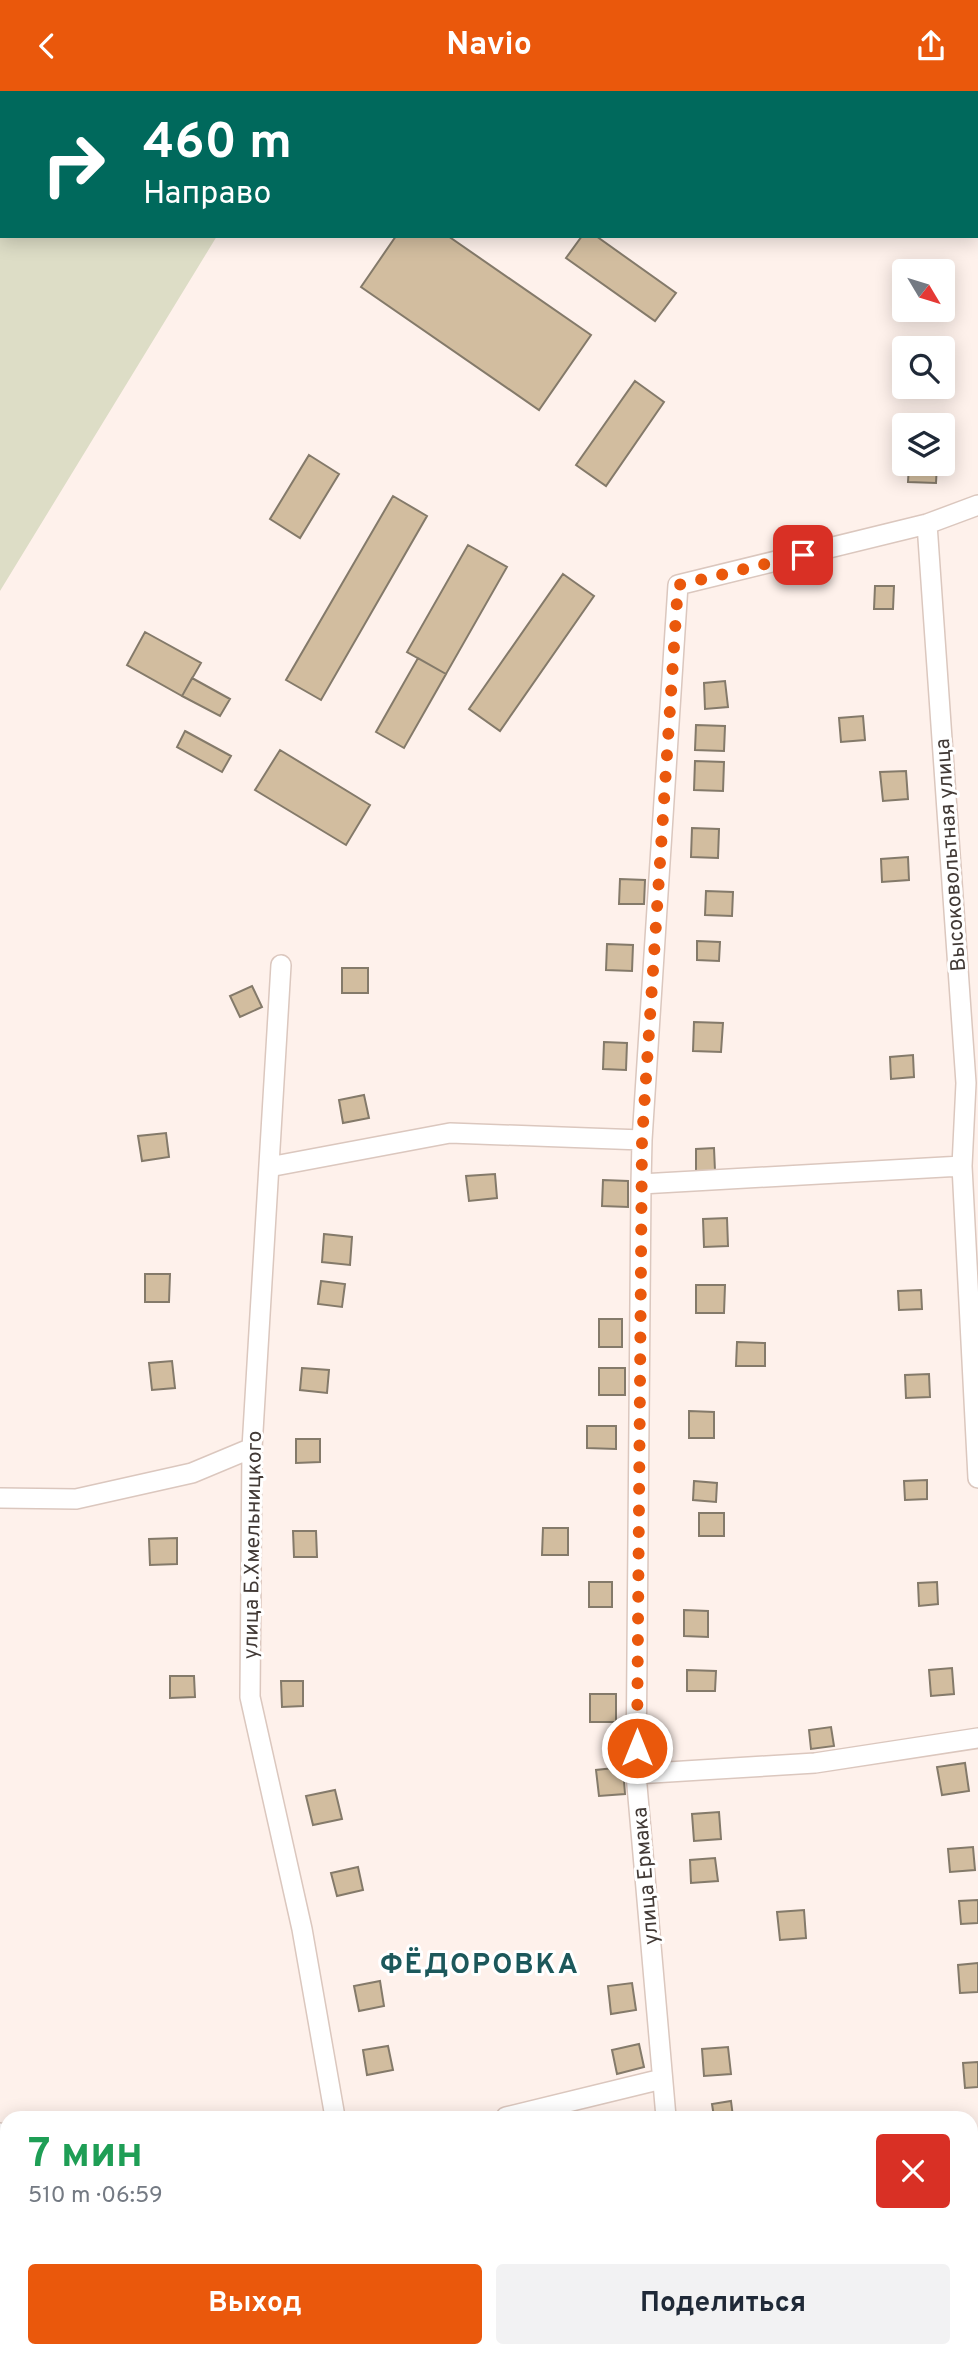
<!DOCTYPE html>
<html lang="ru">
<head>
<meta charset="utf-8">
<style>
  body { margin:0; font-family:Overpass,sans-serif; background:#f2f2f3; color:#1f2937; height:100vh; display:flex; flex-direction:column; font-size:26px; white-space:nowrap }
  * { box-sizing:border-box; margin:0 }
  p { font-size:23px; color:#747a83 }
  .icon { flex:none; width:38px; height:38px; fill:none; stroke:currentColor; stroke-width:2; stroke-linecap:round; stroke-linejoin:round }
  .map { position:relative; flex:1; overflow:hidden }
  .side { position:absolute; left:0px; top:2020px; width:978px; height:247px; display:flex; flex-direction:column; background:#fff; border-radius:21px 21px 0 0; box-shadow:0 4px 18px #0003 }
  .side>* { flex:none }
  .hud { position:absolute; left:0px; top:0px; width:978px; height:147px; box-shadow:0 4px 18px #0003; background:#00695c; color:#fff; overflow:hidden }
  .needle { width:46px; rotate:128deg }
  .buttons { position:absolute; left:892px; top:168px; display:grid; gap:14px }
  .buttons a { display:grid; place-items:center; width:63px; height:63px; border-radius:7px; background:#fff; box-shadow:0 4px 18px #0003; font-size:35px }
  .pin { position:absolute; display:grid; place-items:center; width:60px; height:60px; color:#fff; margin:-30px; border-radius:14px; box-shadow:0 4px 10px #0006 }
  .me { position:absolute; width:77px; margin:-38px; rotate:0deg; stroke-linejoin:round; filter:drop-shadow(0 0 5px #0008) }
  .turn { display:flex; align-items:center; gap:24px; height:147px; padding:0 28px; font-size:32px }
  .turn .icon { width:91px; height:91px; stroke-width:2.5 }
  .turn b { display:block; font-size:49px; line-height:60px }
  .round { display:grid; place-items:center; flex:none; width:74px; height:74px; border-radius:7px; background:#f2f2f3 }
  .overview { display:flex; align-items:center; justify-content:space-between; height:119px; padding:0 28px }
  h1 { font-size:42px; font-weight:700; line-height:52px; color:#1e9e55 }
  .action { display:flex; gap:14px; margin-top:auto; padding:14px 28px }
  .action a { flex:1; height:80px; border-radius:7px; background:#ea580c; color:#fff; font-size:28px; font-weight:700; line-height:80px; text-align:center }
  .action a+a { background:#f2f2f3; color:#1f2937 }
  header { display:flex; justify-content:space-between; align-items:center; height:91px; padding:0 28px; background:#ea580c; color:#fff; font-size:32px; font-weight:700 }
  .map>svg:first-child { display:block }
</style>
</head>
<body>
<header><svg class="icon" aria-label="back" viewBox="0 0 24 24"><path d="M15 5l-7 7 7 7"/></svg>Navio<svg class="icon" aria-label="share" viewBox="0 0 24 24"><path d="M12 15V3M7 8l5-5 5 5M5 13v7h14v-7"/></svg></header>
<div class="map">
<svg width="978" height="2266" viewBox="0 0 978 2266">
  <rect width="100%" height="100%" fill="#fef1eb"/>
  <path fill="#fee1d4" d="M0 2171 7 2176V2259H113L118 2266H0Z"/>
  <path fill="#ddddc6" d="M0 0H307L2 2V145H217L0 500Z"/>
  <path fill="#d2bd9f" stroke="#847a6a" stroke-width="2" d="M396 145H448L591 244 539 319 361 196Z
    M582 145H596L676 202 655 230 566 167Z
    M635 290 664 311 606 395 576 374Z
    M309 364 339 383 300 447 270 428Z
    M909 373H937L936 392 908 391Z
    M393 405 427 425 321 609 286 589Z
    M468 454 507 476 446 583 407 561Z
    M563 483 594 505 500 640 469 618Z
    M875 495H894L893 518H874Z
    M145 541 201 572 182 605 127 574Z
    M418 567 446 583 404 657 376 641Z
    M192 587 230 608 220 625 182 605Z
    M725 590 728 616 705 618 704 592Z
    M863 625 865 649 841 651 839 627Z
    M696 634 725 635 724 660 695 659Z
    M185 640 231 665 222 681 177 656Z
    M280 659 370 714 346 754 255 699Z
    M695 670 724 671 723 700 694 699Z
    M906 680 908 708 883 710 880 681Z
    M692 737 719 738 718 767 691 766Z
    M908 766 909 789 882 791 881 768Z
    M620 788 645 789 644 813H619Z
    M706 800 733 801 732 825 705 824Z
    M697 850 720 851 719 870 697 869Z
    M607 853 633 854 632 880 606 879Z
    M342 877H368V902H342Z
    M252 895 262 916 240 926 230 905Z
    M694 931 723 932 721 961 693 960Z
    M604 951 627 952 626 979 603 978Z
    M913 964 914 986 891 988 890 966Z
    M364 1004 369 1027 343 1032 339 1009Z
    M166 1042 169 1066 142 1070 138 1045Z
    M714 1057 715 1080 696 1081V1058Z
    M495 1083 497 1107 469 1110 466 1085Z
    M603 1089 628 1090V1116L602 1115Z
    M727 1127 728 1155 704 1156 703 1128Z
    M324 1143 352 1146 350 1174 322 1171Z
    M145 1183H170L169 1211H145Z
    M321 1190 345 1193 342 1216 318 1213Z
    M696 1194H725L724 1222H696Z
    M921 1199 922 1218 899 1219 898 1200Z
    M599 1228H622V1256H599Z
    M737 1251 765 1252V1275H736Z
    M172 1270 175 1297 152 1299 149 1272Z
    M302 1277 329 1279 327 1302 300 1299Z
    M599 1277H625V1304H599Z
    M929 1283 930 1306 906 1307 905 1284Z
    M689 1320 714 1321V1347H689Z
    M587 1335H616V1358L587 1357Z
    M296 1348H320V1371L296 1372Z
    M927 1389V1408L905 1409 904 1390Z
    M694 1390 717 1392 716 1411 693 1409Z
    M699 1422H724V1445H699Z
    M543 1437H568V1464H542Z
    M293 1440H316L317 1466H294Z
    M177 1447V1473L150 1474 149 1448Z
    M589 1491H612V1516H589Z
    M937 1491 938 1513 919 1515 918 1492Z
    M684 1519 708 1520V1546L684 1545Z
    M952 1577 954 1603 931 1605 929 1579Z
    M687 1579 716 1580 715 1600H687Z
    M170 1585H194L195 1606 170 1607Z
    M281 1590H303V1615L282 1616Z
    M590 1603H616V1631H590Z
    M831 1636 834 1655 811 1658 809 1639Z
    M965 1672 969 1700 942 1704 937 1676Z
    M623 1676 625 1703 599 1705 596 1679Z
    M335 1699 342 1728 313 1734 306 1705Z
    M719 1721 721 1748 694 1750 692 1723Z
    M973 1756 975 1779 950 1781 948 1758Z
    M715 1767 718 1790 691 1792 690 1769Z
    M358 1776 363 1799 337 1805 331 1782Z
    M978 1809V1832L961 1833 959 1810Z
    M804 1819 806 1847 780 1849 777 1821Z
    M978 1872V1901L960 1902 958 1874Z
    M380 1890 384 1915 359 1920 354 1895Z
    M632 1892 636 1919 611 1923 608 1895Z
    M639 1953 644 1976 617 1983 612 1959Z
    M388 1955 393 1979 367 1984 363 1959Z
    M728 1956 731 1983 704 1985 702 1958Z
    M978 1971V1996L965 1997 963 1972Z
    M731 2010 733 2026H714L712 2013Z
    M978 2185V2211L971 2212V2187Z
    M415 2259H438L439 2266H416Z"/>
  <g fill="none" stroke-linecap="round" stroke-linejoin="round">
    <g stroke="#dbc7be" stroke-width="22">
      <path id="street" d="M927 433 966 992 962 1075 978 1387
        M281 874 252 1357 250 1606 302 1838 335 2026
        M269 1076 450 1042 642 1049
        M641 1093 962 1075
        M0 1407 76 1408 192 1382 252 1357
        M636 1683 815 1672 978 1647
        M506 2026 662 1988
        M666 2026 636 1683 641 1093 642 1049 678 494 927 433 978 414
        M0 2042 7 2048
        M971 2105 978 2106
        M297 2259 304 2266
        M375 2259 376 2266
        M692 2259 693 2266"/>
    </g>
    <use href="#street" stroke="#fff" stroke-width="19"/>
    <path stroke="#574f4b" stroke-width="5" stroke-dasharray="9 9" stroke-linecap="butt" d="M0 2137 7 2142
      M138 2259 145 2266"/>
  </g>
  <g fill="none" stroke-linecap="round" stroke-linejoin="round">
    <path stroke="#ea580c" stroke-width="12" stroke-dasharray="0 21.6" d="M637 1657 642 1049 678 494 803 464"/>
  </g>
  <g text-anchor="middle" stroke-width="6" stroke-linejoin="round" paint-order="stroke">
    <g font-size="21" fill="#423a36" stroke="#fff">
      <text transform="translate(950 764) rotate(-94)" y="7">Высоковольтная улица</text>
      <text transform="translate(252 1454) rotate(-89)" y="7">улица Б.Хмельницкого</text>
      <text transform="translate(645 1785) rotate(-95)" y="7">улица Ермака</text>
    </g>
    <g font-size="28" font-weight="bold" letter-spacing="2" fill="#1c585b" stroke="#fff">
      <text x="480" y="1882">ФЁДОРОВКА</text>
    </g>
  </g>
</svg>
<div class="buttons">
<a><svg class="needle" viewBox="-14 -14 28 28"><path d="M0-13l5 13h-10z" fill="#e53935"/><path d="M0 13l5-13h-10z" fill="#747a83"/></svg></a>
<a><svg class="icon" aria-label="search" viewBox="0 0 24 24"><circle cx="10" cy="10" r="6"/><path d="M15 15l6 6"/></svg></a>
<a><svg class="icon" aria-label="layers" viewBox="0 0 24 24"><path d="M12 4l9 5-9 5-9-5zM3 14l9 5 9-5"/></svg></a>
</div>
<div class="pin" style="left:803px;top:464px;background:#d93025"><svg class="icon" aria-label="arrive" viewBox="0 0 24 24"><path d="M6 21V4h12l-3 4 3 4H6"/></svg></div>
<svg class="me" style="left:637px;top:1657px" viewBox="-20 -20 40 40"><circle r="17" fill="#ea580c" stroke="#fff" stroke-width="3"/><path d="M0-11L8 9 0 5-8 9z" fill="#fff"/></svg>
<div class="hud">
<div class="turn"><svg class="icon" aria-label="right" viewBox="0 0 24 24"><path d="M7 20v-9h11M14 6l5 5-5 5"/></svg><div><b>460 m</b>Направо</div></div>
</div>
<section class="side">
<div class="overview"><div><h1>7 мин</h1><p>510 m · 06:59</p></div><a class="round" style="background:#d93025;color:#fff"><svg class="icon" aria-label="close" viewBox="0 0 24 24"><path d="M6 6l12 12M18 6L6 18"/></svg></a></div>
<div class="action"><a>Выход</a><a>Поделиться</a></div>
</section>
</div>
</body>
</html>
